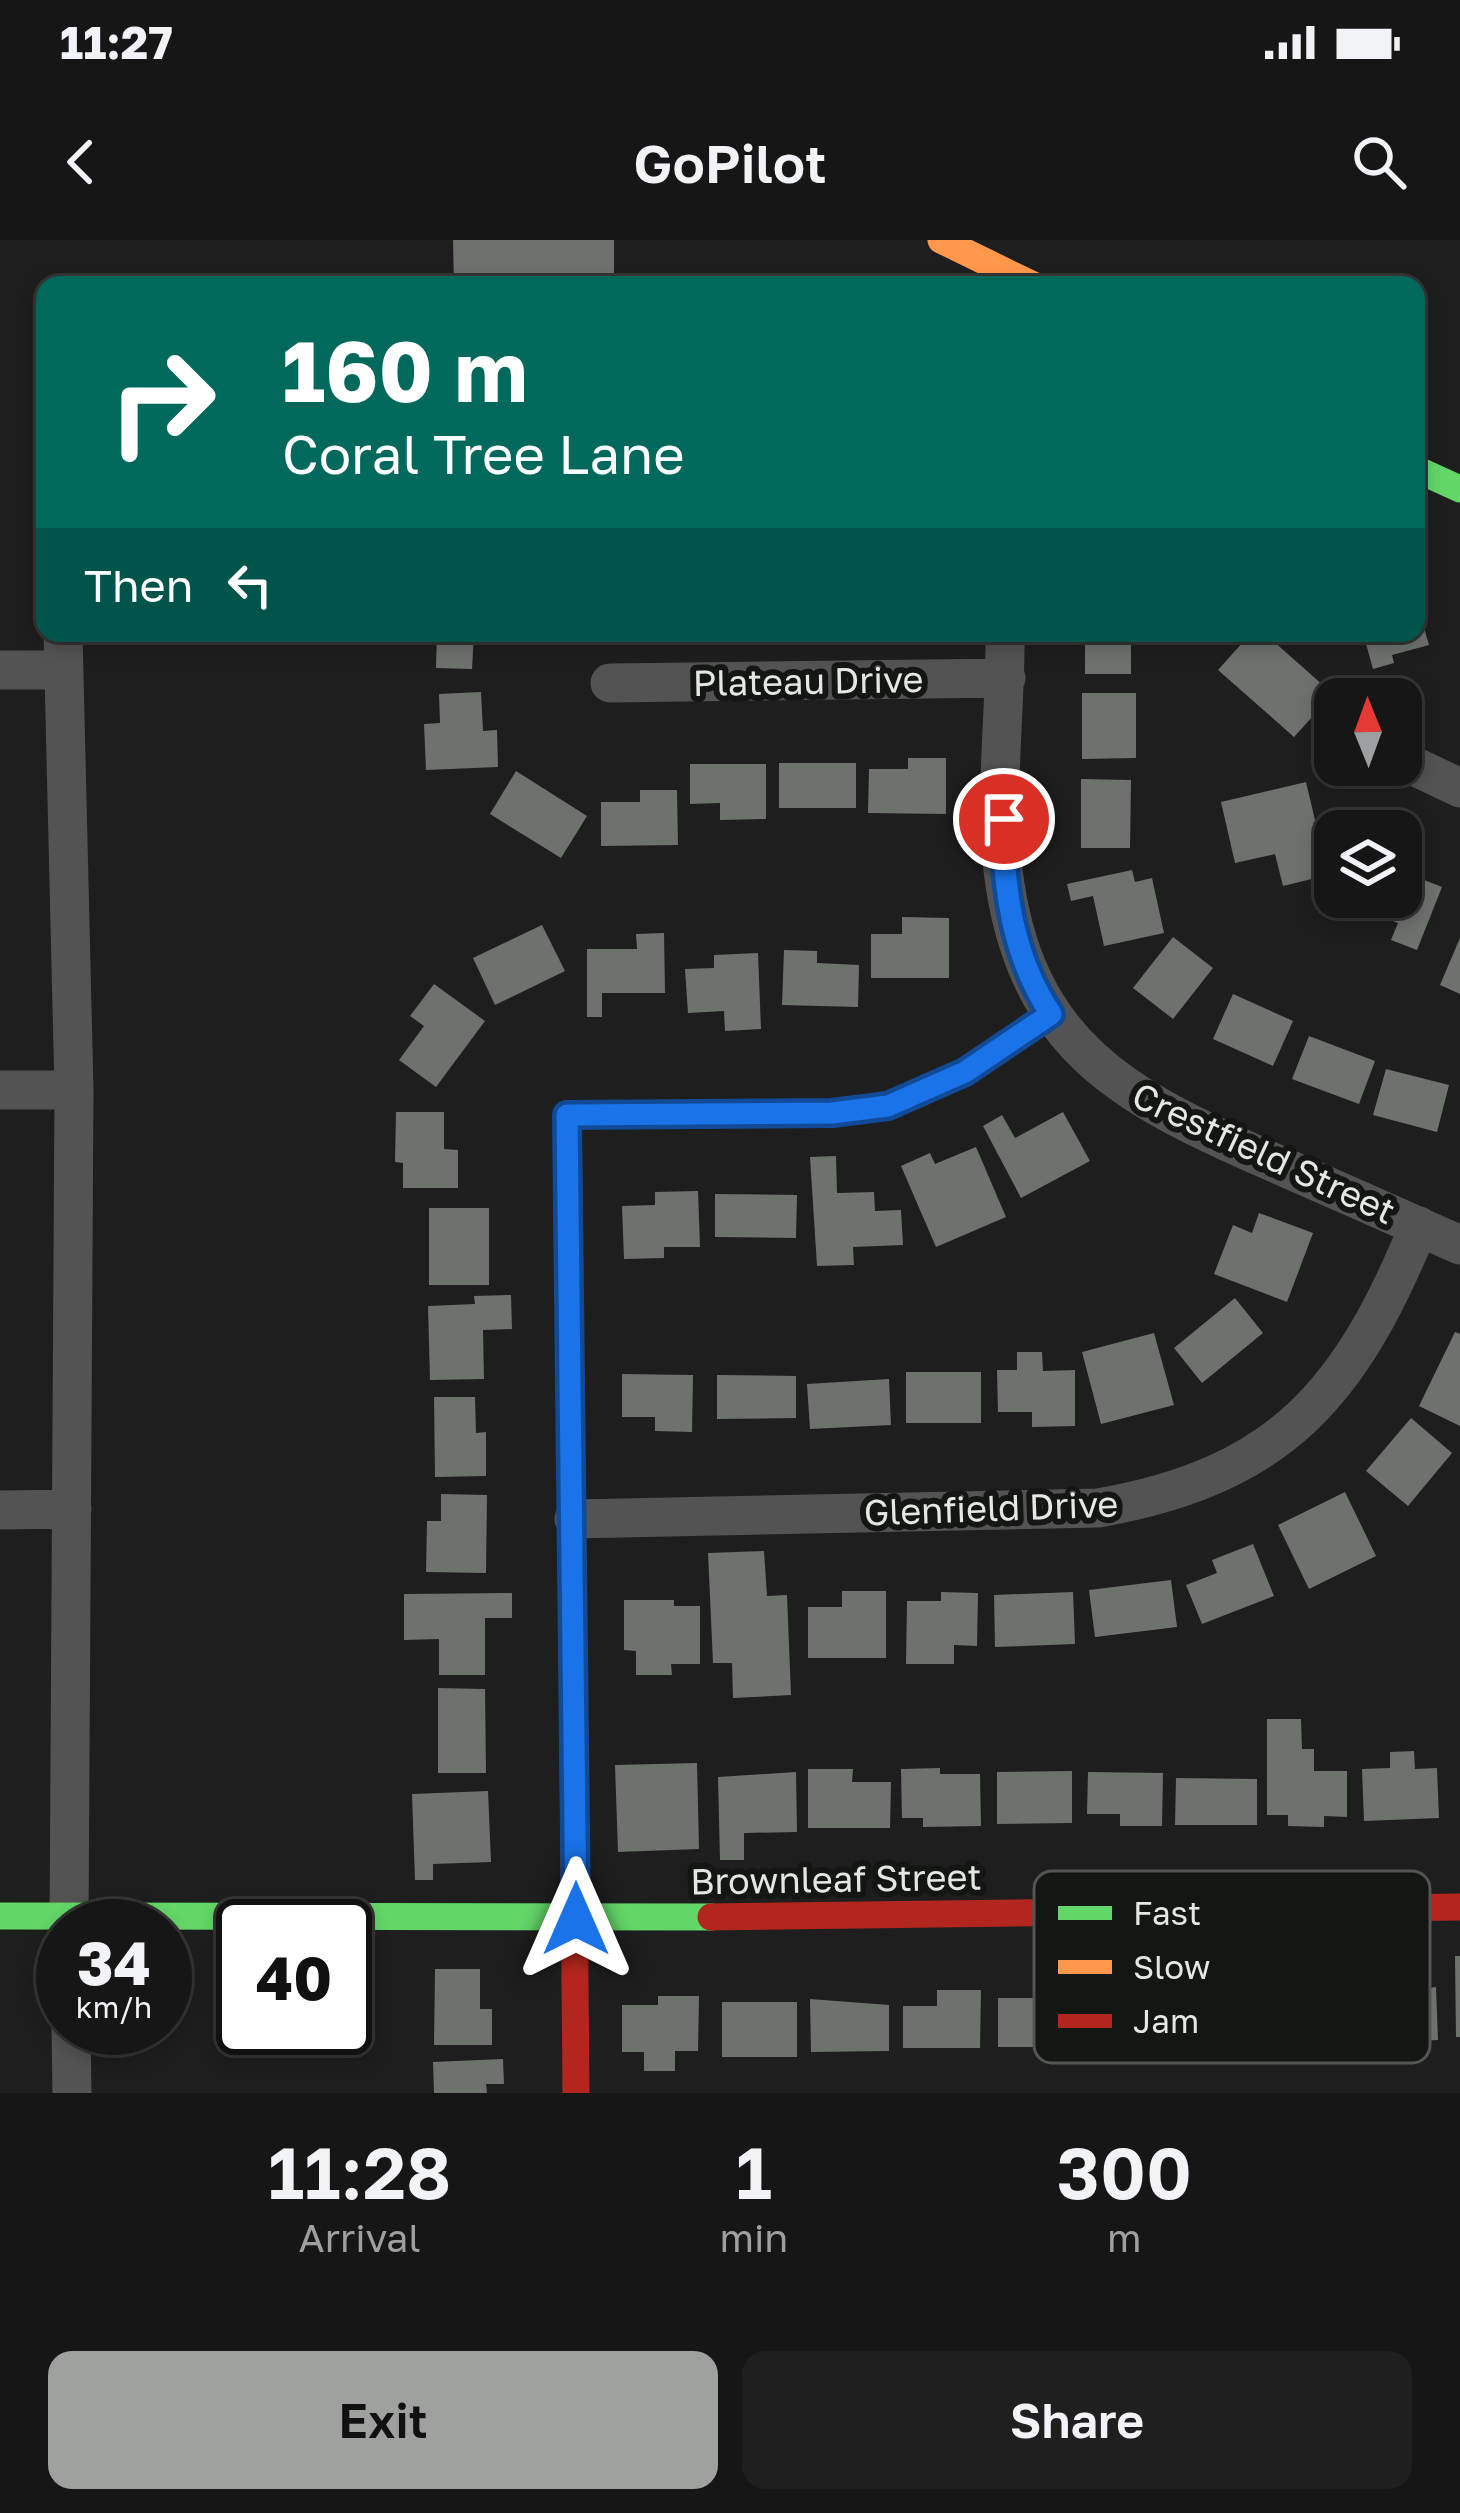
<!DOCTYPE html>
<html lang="en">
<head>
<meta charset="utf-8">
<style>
  body { margin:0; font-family:"Golos Text",sans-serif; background:#1f1f1f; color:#f1f3f6; height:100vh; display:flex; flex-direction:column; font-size:45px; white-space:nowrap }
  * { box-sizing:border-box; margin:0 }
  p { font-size:39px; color:#9e9fa1 }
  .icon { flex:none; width:66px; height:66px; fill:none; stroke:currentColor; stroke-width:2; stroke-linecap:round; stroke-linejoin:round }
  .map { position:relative; height:1853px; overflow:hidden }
  .sheet { display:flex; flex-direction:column; background:#161616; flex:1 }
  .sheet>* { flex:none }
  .top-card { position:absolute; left:36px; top:36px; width:1389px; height:366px; border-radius:24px; box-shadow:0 6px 18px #0003,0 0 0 3px #353535; background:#00695c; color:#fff; overflow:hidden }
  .needle { width:78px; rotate:359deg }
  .buttons { position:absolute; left:1314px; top:438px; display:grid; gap:24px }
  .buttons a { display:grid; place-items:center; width:108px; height:108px; border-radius:24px; background:#161616; box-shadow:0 6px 18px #0003,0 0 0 3px #353535; font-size:60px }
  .speed { position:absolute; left:36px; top:1659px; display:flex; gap:24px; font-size:60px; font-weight:700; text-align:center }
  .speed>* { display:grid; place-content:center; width:156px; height:156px; border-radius:50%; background:#161616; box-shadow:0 6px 18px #0003,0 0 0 3px #353535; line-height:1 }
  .speed small { font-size:30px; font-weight:400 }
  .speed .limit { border:6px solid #111; border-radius:18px; background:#fff; color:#111 }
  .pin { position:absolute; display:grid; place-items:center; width:102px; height:102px; color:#fff; margin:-51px; border:6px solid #fff; border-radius:50%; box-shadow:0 3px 12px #0007 }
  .me { position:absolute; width:132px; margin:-66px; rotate:0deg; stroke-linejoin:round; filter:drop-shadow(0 0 9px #0008) }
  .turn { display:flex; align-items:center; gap:42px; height:252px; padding:0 48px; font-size:54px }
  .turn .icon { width:156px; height:156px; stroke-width:2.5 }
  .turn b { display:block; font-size:84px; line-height:102px }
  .then { display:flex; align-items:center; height:114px; padding:0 48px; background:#0003; gap:24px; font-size:45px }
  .eta { display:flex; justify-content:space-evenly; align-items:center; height:204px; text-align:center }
  .eta b { font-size:72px; font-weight:600; line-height:84px }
  .cta { display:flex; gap:24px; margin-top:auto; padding:24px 48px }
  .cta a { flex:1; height:138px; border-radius:24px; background:#9fa19f; color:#111; font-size:48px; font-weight:600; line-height:138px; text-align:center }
  .cta a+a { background:#1f1f1f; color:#f1f3f6 }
  .status { display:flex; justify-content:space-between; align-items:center; height:84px; padding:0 60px; background:#161616; direction:ltr }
  .status svg { height:33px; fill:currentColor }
  header { display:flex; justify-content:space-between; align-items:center; height:156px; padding:0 48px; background:#161616; font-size:54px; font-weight:600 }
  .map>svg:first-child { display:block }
</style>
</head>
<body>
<div class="status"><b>11:27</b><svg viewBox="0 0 49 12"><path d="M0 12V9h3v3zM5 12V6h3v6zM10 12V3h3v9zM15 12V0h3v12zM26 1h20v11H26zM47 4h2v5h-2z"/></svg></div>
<header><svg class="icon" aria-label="back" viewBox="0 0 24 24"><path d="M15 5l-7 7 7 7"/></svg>GoPilot<svg class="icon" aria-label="search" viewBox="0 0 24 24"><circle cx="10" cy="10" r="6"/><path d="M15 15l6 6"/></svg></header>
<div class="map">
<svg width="1460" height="1853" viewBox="0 0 1460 1853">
  <rect width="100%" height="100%" fill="#1e1e1e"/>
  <path fill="#6e726d" d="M453 0H614V45H454Z
    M1417 364 1429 405 1392 415 1394 423 1373 429 1363 393H1416Z
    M437 393H474L472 429 436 428Z
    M1085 393H1151V403H1131V434H1085Z
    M1251 393H1264L1333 454 1294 497 1218 430Z
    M481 452 483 491 497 490 498 527 426 530 424 484 440 483 439 454Z
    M1082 453H1136V518L1082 519Z
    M908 518H946V574L868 573 869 529H908Z
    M779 523H856V568H779Z
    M690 524H766V579L720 580V563L690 564Z
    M516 531 587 576 561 618 490 574Z
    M1081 539 1131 540 1130 608H1081Z
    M1306 542 1328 635 1283 646 1275 614 1235 623 1221 562Z
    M640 550H677L678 605 601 606V562H640Z
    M1132 630 1135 642 1152 638 1164 693 1104 706 1093 656 1071 661 1067 644Z
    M1401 631 1442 647 1417 710 1391 700 1398 683 1367 671 1373 657H1401Z
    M902 677 949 678V738H871V694H902Z
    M542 685 565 731 495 765 473 718Z
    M664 693 665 753H602V777H587V709H637L636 694Z
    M1173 697 1213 728 1173 779 1133 748Z
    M1460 698V754L1440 745Z
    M784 710 817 711V723L859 725 858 767 782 765Z
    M758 713 761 789 725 791 724 771 688 773 685 729 714 728V715Z
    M434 744 485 781 436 847 399 820 424 786 410 776Z
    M1233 754 1293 781 1273 826 1213 799Z
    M1309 796 1375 821 1359 864 1292 839Z
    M1386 829 1449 845 1437 892 1373 875Z
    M396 872H444V909L458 910V948H403V923L395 922Z
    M1063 872 1090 921 1021 958 983 886 1002 875 1015 898Z
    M976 907 1006 977 936 1007 901 926 930 913 935 924Z
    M836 916 837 953 874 952 875 971 901 970 903 1005 853 1007 854 1025 817 1026 810 917Z
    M698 951 700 1007H664V1018L624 1019 622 966 655 965V952Z
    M715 954 797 955 796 998 715 997Z
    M429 968H489V1045H429Z
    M1259 973 1313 993 1287 1062 1214 1034 1233 985 1252 993Z
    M511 1055 512 1089 483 1090 484 1139 430 1140 428 1066 475 1064 474 1056Z
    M1235 1058 1263 1093 1202 1143 1174 1108Z
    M1455 1092 1460 1094V1186L1419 1166Z
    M1154 1093 1174 1165 1101 1184 1082 1112Z
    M1017 1112H1042L1043 1131 1075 1130V1186L1032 1187V1172H998L997 1130H1017Z
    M906 1132H981V1183H906Z
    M622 1134 693 1135 692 1192 655 1191V1177H622Z
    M717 1135 796 1136V1178L717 1179Z
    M889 1139 891 1185 810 1189 807 1144Z
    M434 1157H475L476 1193 486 1192V1236L435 1237Z
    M1411 1178 1452 1213 1408 1266 1366 1231Z
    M1345 1252 1376 1316 1309 1349 1278 1285Z
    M441 1254 487 1255 486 1333 426 1332 427 1281H441Z
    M1253 1304 1274 1356 1202 1384 1186 1345 1217 1333 1212 1320Z
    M764 1311 767 1356 787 1355 791 1455 733 1458 732 1423H713L708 1313Z
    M1171 1340 1177 1387 1095 1397 1089 1350Z
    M842 1351H886V1418H808V1367H842Z
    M941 1352 978 1353 977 1406 954 1405V1424H906L907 1361H941Z
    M1073 1352 1075 1404 995 1407 994 1355Z
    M512 1353V1378H485V1435H439V1399L404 1400V1354Z
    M624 1360H674V1366H700V1424H671L672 1435H636V1411L624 1410Z
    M438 1448 485 1449 486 1533H438Z
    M1267 1479H1301L1302 1509H1314V1531H1347V1577L1324 1576V1587L1288 1586V1575H1267Z
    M1414 1511 1415 1529 1437 1528 1439 1578 1364 1581 1362 1529 1390 1528V1512Z
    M697 1523 699 1609 618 1612 615 1525Z
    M940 1528V1534H980L981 1586 923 1587V1578H902L901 1529Z
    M808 1529H853L852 1542H891L890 1588H808Z
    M1072 1531V1583L997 1584V1532Z
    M796 1532 797 1592 744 1593V1620H720L718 1537Z
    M1088 1532 1163 1533 1162 1586H1120V1574H1087Z
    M1176 1538 1257 1539V1585H1175Z
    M488 1551 491 1622 433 1624V1640H415L412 1554Z
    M1455 1716H1460V1797H1456Z
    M435 1729H480V1769H492V1805H434Z
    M1436 1747 1438 1800 1371 1803 1369 1757Z
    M937 1750H981L980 1808H903V1766H937Z
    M658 1756H699L698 1811H675V1831H644V1812H622V1765H658Z
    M998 1758H1073V1807H998Z
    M810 1759 889 1765V1811L811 1812Z
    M722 1762H797V1817H722Z
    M503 1819 504 1844H486L487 1853H434L433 1822Z"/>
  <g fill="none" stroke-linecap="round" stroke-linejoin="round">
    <path stroke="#525352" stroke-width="39" d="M63 393 74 850 69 1686
      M1005 393C1006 470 994 553 1003 630 1024 804 1122 856 1268 920 1332 948 1396 976 1460 1005
      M0 430H63
      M610 443 1006 438
      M1416 527 1460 548
      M0 850H74
      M0 1270 72 1269
      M574 1279 1098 1268C1282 1236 1351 1152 1419 986
      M71 1788 72 1853"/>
    <path stroke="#63d668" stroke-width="27" d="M1416 229 1460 249
      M0 1676 711 1677"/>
    <path stroke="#ff974d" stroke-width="27" d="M941 0 1033 45
      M569 1068 567 875 832 873 888 865 965 832 1051 774"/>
    <path stroke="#b3261e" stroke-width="27" d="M569 1068 576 1853
      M711 1677 1460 1667"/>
  </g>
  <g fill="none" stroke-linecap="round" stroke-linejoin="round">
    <g stroke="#114b97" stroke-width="30">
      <path id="route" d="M576 1679 567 875 832 873 888 866 965 832 1051 774C1013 718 1002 645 1004 579"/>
    </g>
    <use href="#route" stroke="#1a73e8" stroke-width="21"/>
  </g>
  <g text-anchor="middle" stroke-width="12" stroke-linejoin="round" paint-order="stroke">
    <g font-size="36" fill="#e5e7e5" stroke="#141613">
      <text transform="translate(808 441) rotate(-1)" y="13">Plateau Drive</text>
      <text transform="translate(1264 913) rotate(25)" y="13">Crestfield Street</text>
      <text transform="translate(991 1268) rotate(-2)" y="13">Glenfield Drive</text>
      <text transform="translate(836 1639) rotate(-1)" y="13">Brownleaf Street</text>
    </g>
  </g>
  <rect x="1034" y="1631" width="396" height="192" rx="18" fill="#141613" stroke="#535552" stroke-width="3"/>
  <rect x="1058" y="1666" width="54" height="14" fill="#63d668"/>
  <rect x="1058" y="1720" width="54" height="14" fill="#ff974d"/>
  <rect x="1058" y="1774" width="54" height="14" fill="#b3261e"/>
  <g font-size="33" fill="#e5e7e5">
    <text x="1133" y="1685">Fast</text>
    <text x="1133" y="1739">Slow</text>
    <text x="1133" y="1793">Jam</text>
  </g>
</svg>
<div class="buttons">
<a><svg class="needle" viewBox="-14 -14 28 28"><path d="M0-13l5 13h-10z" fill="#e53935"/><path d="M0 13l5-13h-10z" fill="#9e9fa1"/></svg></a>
<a><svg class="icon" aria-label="layers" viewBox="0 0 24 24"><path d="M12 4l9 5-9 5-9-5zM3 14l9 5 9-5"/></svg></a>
</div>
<div class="speed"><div>34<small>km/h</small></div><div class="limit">40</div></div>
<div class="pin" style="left:1004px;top:579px;background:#d93025"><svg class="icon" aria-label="arrive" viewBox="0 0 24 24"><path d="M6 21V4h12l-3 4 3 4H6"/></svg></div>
<svg class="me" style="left:576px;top:1679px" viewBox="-20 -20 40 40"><path d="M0-17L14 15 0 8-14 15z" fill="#1a73e8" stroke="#fff" stroke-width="4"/></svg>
<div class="top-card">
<div class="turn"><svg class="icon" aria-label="right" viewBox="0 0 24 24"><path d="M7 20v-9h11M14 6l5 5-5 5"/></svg><div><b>160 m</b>Coral Tree Lane</div></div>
<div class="then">Then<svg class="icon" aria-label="left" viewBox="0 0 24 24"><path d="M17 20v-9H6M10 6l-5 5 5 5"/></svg></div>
</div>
</div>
<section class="sheet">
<div class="eta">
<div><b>11:28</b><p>Arrival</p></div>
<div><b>1</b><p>min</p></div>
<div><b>300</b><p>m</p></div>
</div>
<div class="cta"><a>Exit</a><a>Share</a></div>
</section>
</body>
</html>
